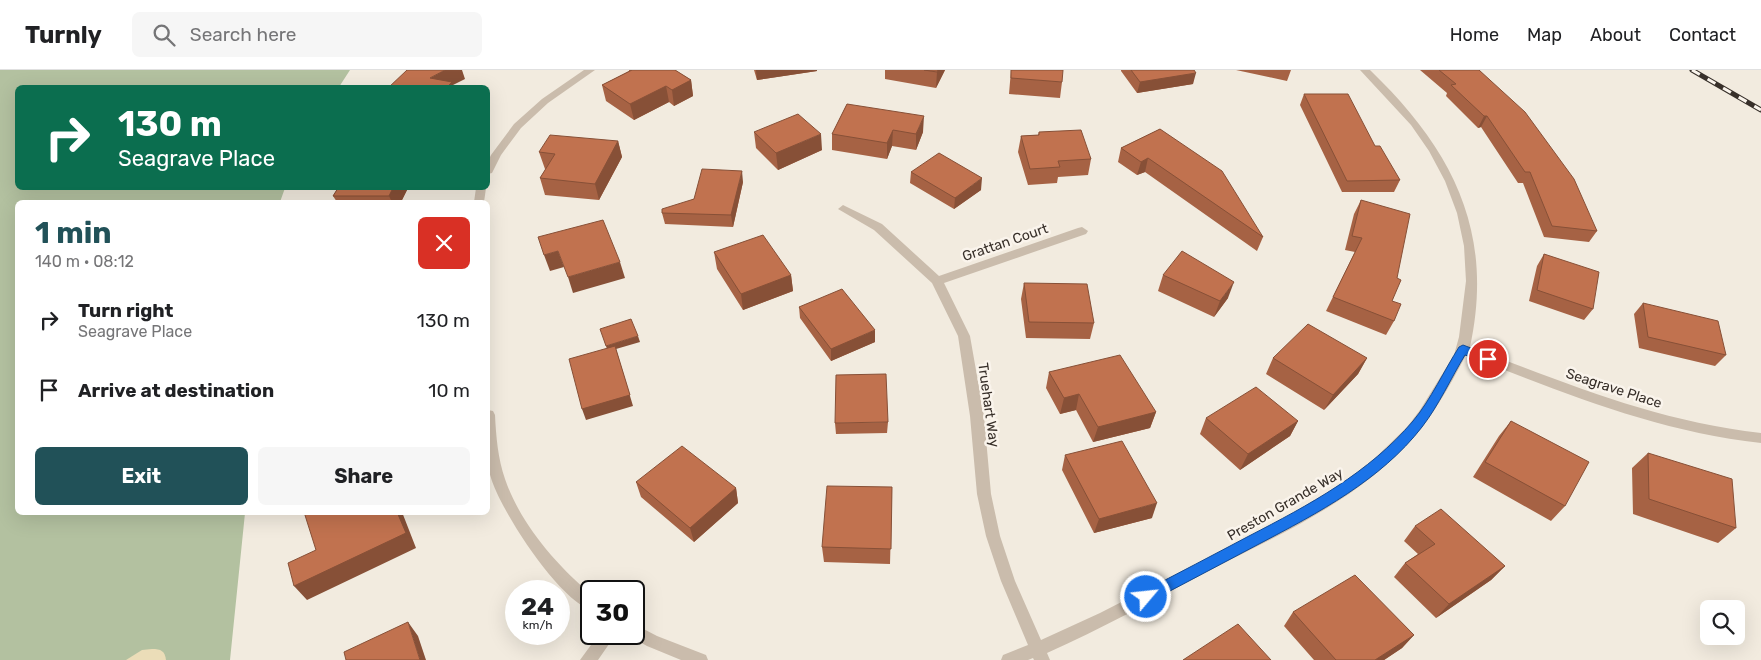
<!DOCTYPE html>
<html lang="en">
<head>
<meta charset="utf-8">
<style>
  body { margin:0; font-family:Rubik,sans-serif; background:#f6f6f6; color:#202124; height:100vh; display:flex; flex-direction:column; font-size:19px; white-space:nowrap }
  * { box-sizing:border-box; margin:0 }
  p { font-size:16px; color:#757577 }
  .icon { flex:none; width:28px; height:28px; fill:none; stroke:currentColor; stroke-width:2; stroke-linecap:round; stroke-linejoin:round }
  .map { position:relative; flex:1; overflow:hidden }
  .details { position:absolute; left:15px; top:130px; width:475px; height:315px; display:flex; flex-direction:column; background:#fff; border-radius:8px; box-shadow:0 5px 20px #0002 }
  .details>* { flex:none }
  .banner { position:absolute; left:15px; top:15px; width:475px; height:105px; border-radius:8px; box-shadow:0 5px 20px #0002; background:#0b6e4f; color:#fff; overflow:hidden }
  .tools { position:absolute; left:1700px; top:530px; display:grid; gap:10px }
  .tools a { display:grid; place-items:center; width:45px; height:45px; border-radius:8px; background:#fff; box-shadow:0 5px 20px #0002; font-size:25px }
  .speed { position:absolute; left:505px; top:510px; display:flex; gap:10px; font-size:25px; font-weight:700; text-align:center }
  .speed>* { display:grid; place-content:center; width:65px; height:65px; border-radius:50%; background:#fff; box-shadow:0 5px 20px #0002; line-height:1 }
  .speed small { font-size:12px; font-weight:400 }
  .speed .limit { border:2px solid #111; border-radius:8px; background:#fff; color:#111 }
  .pin { position:absolute; display:grid; place-items:center; width:42px; height:42px; color:#fff; margin:-21px; border:2px solid #fff; border-radius:50%; box-shadow:0 1px 5px #0007 }
  .me { position:absolute; width:55px; margin:-28px; rotate:62deg; stroke-linejoin:round; filter:drop-shadow(0 0 4px #0008) }
  .turn { display:flex; align-items:center; gap:18px; height:105px; padding:0 20px; font-size:22px }
  .turn .icon { width:65px; height:65px; stroke-width:2.5 }
  .turn b { display:block; font-size:35px; line-height:42px }
  .round { display:grid; place-items:center; flex:none; width:52px; height:52px; border-radius:8px; background:#f6f6f6 }
  .head { display:flex; align-items:center; justify-content:space-between; height:85px; padding:0 20px }
  h1 { font-size:30px; font-weight:700; line-height:38px; color:#215158 }
  .button { display:flex; gap:10px; margin-top:auto; padding:10px 20px }
  .button a { flex:1; height:58px; border-radius:8px; background:#215158; color:#fff; font-size:20px; font-weight:700; line-height:58px; text-align:center }
  .button a+a { background:#f6f6f6; color:#202124 }
  ul { padding:0; list-style:none }
  li { display:flex; align-items:center; gap:15px; height:70px; padding:0 20px }
  li div { flex:1 }
  li b { display:block; font-size:19px }
  li em { font-style:normal }
  header { display:flex; align-items:center; gap:30px; box-sizing:border-box; height:70px; padding:0 25px; background:#fff; border-bottom:1px solid #e0e0e0 }
  header strong { font-size:24px }
  nav { display:flex; gap:28px; margin-inline-start:auto; font-size:18px }
  .search { width:350px; height:45px; background:#f6f6f6; display:flex; align-items:center; gap:12px; box-sizing:border-box; padding:0 18px; border-radius:8px; color:#757577; font-size:19px }
  .map>svg:first-child { display:block }
</style>
</head>
<body>
<header>
<strong>Turnly</strong>
<div class="search"><svg class="icon" aria-label="search" viewBox="0 0 24 24"><circle cx="10" cy="10" r="6"/><path d="M15 15l6 6"/></svg>Search here</div>
<nav><a>Home</a><a>Map</a><a>About</a><a>Contact</a></nav>
</header>
<div class="map">
<svg width="1761" height="590" viewBox="0 0 1761 590">
  <rect width="100%" height="100%" fill="#f2ebdf"/>
  <path fill="#b3c1a0" d="M0 0H350L339 17 18 18V118H285L280 132H18V442L245 443 230 590H0Z"/>
  <path fill="#ebddb8" d="M152 579C161 579 165 581 166 590H126L142 580Z"/>
  <g fill="none" stroke-linecap="round" stroke-linejoin="round">
    <path fill="#cabcac" fill-rule="evenodd" d="M584 0H595L548 33 521 58 501 85 492 103 488 104V91L491 85 514 54 542 29Z
      M1360 0H1370C1452 79 1495 161 1470 277 1568 314 1655 351 1761 363V373C1655 361 1565 323 1466 285 1453 310 1434 344 1416 365 1360 430 1280 464 1205 503 1153 530 1101 559 1047 583L1050 590H1034L1033 588 1028 590H1001L1003 585 1028 575 1001 511 986 466 977 424 970 346 958 266 932 213 874 160 838 139 843 135 847 137 882 154 939 206 1078 158 1082 157 1088 161 1086 164 944 213 970 266 984 346 991 424 1000 466 1015 511 1041 570 1100 543 1280 451 1343 413 1375 388 1407 357 1420 340 1454 285 1459 267 1466 211 1464 176 1457 143 1445 111 1429 81 1411 55Z
      M476 118H486L484 132H474Z
      M488 340 493 341 495 345C496 366 498 389 505 409 520 453 556 495 591 524V540C558 529 501 441 491 408 485 390 485 358 488 340Z
      M634 554 657 566 706 585 708 590H681L647 576 629 566 628 564H634Z
      M599 564H616L598 590H580Z"/>
    <g stroke="#38302a" stroke-width="5">
      <path id="rail" d="M1692 0 1761 40"/>
    </g>
    <use href="#rail" stroke="#faf4ec" stroke-width="3" stroke-dasharray="9" stroke-linecap="butt"/>
  </g>
  <path fill="#a66244" d="M629 0H675L691 10 693 26 674 36 669 32 634 50 606 31 602 15 629 1Z
    M754 0H817V1L757 10Z
    M885 0H945L936 18 885 9Z
    M1011 0 1062 12 1060 28 1009 24Z
    M1121 0H1194L1193 14 1137 23 1121 1Z
    M1236 0H1291L1287 11Z
    M1420 0H1479L1597 161 1589 172 1544 167 1523 113H1518L1481 57 1478 58 1446 26 1447 23Z
    M1304 24 1375 76 1400 110 1394 122H1342L1300 35Z
    M847 34 923 62 916 80 892 76 887 89 832 80V64Z
    M1160 59 1263 167 1257 181 1145 102 1137 105 1118 92 1121 78Z
    M754 62 822 80 778 100 756 78Z
    M1039 62 1091 89 1088 105 1058 107 1057 113 1028 115 1018 82 1021 66 1038 65Z
    M618 71 622 87 599 130 545 125 540 108 546 99H545L539 82Z
    M911 102 981 120 954 139 910 113Z
    M743 112 733 157 665 154 662 143 694 129Z
    M338 118H408L401 132H337L333 126Z
    M1361 130 1392 231 1394 251 1386 265 1326 241 1355 182 1345 180 1354 144Z
    M714 182 791 205 793 221 743 240 717 199Z
    M1544 184 1593 239 1584 250 1529 231 1537 196Z
    M1163 205 1228 228 1214 247 1158 221Z
    M1024 213 1094 253 1090 269 1026 268 1021 229Z
    M1643 233 1726 285 1715 296 1639 278 1634 244Z
    M799 237 875 272 831 291 800 248Z
    M1273 288H1367L1358 304 1324 340 1266 304Z
    M1049 302 1156 342 1150 358 1093 372 1076 340 1060 344 1046 318Z
    M1206 348 1298 351 1290 366 1240 400 1200 364Z
    M1511 351 1565 436 1551 451 1473 407 1499 366Z
    M888 352 887 363 836 364 835 353Z
    M1648 383 1736 458 1718 473 1633 444 1632 398Z
    M1065 385 1152 448 1094 463 1062 400Z
    M636 412 736 418 738 433 694 472 641 427Z
    M892 417 890 494 824 492 822 477Z
    M1415 456 1505 496 1491 510 1436 548 1394 507 1405 493 1418 484 1404 471Z
    M1293 542 1414 565 1402 578 1384 590H1314L1284 556Z"/>
  <path fill="#875037" d="M445 0H462L465 9 453 15 454 18H434L430 8Z
    M756 0H817V1L757 10Z
    M938 0H945L936 18 937 2Z
    M1196 3 1193 14 1137 23 1140 12Z
    M691 10 693 26 674 36 672 20Z
    M666 16 669 32 634 50 630 34Z
    M924 46 923 62 916 80V64Z
    M1484 46H1487L1481 57 1478 58Z
    M893 60 892 76 887 89V73Z
    M821 64 822 80 778 100 776 83Z
    M618 71 622 87 599 130 595 114Z
    M1148 88 1145 102 1137 105 1141 92Z
    M742 101 743 112 733 157 731 145Z
    M982 108 981 120 954 139 955 128Z
    M393 118H408L401 132H392L389 126Z
    M558 181 564 197 550 201 544 185Z
    M620 192 625 208 573 223 568 207Z
    M791 205 793 221 743 240 741 224Z
    M1234 212 1228 228 1214 247 1220 231Z
    M875 260V272L831 291V279Z
    M638 266 640 272 616 279 633 336 586 350 582 339 608 282 606 276Z
    M1367 288 1358 304 1324 340 1333 325Z
    M1079 324 1076 340 1060 344 1064 328Z
    M1156 342 1150 358 1093 372 1098 357Z
    M1298 351 1290 366 1240 400 1248 384Z
    M736 418 738 433 694 472 690 458Z
    M1157 433 1152 448 1094 463 1099 449Z
    M397 442H402L416 478 307 530 294 516Z
    M1505 496 1491 510 1436 548 1449 534Z
    M408 552 418 566 426 590H420Z
    M1414 565 1402 578 1384 590H1375Z"/>
  <path fill="#c1724f" stroke="#875037" d="M407 0H445L430 8 452 12 446 18H388Z
    M632 0H675L691 10 672 20 666 16 630 34 602 15Z
    M924 0H938L937 2Z
    M1011 0H1063L1062 12 1011 8Z
    M1131 0H1194L1196 3 1140 12Z
    M1439 0H1479L1525 42 1574 109 1597 161 1552 156 1530 102H1525L1487 46H1484L1451 15 1456 14Z
    M1304 24H1348L1375 76H1380L1400 110 1347 111Z
    M847 34 924 46 916 64 893 60 887 73 832 64Z
    M798 44 821 64 776 83 754 62Z
    M1160 59 1222 101 1263 167 1148 88 1141 92 1121 78Z
    M1081 60 1091 89 1058 91 1060 97 1030 99 1021 66 1039 65V62Z
    M550 65 618 71 595 114 540 108 555 84 539 82Z
    M939 83 982 108 955 128 911 102Z
    M702 99 742 101 731 145 662 143V139L694 129Z
    M338 118H393L389 126H333Z
    M1361 130 1410 144 1397 208 1401 210 1392 231 1401 234 1394 251 1333 227 1362 168 1352 166Z
    M603 150 620 192 568 207 558 181 544 185 538 167Z
    M763 165 791 205 741 224 714 182Z
    M1182 181 1234 212 1220 231 1163 205Z
    M1544 184 1599 202 1593 239 1537 220Z
    M1024 213 1087 214 1094 253 1029 252Z
    M842 219 875 260 831 279 799 237Z
    M1643 233 1718 251 1726 285 1648 267Z
    M631 249 638 266 606 276 600 259Z
    M1308 254 1367 288 1333 325 1273 288Z
    M615 276 630 325 582 339 569 289Z
    M1120 285 1156 342 1098 357 1079 324 1064 328 1049 302Z
    M886 304 888 352 835 353 836 305Z
    M1256 317 1298 351 1248 384 1206 348Z
    M1511 351 1589 392 1565 436 1485 392Z
    M1122 371 1157 433 1099 449 1065 385Z
    M682 376 736 418 690 458 636 412Z
    M1648 383 1732 409 1736 458 1649 429Z
    M827 416 892 417 891 479 822 477Z
    M1441 439 1505 496 1449 534 1405 493 1435 474 1415 456Z
    M304 442H397L406 463 294 516 288 493 316 480Z
    M1355 505 1414 565 1375 590H1336L1293 542Z
    M408 552 420 590H346L344 582Z
    M1238 554 1271 590H1183Z"/>
  <path fill="#1a73e8" stroke="#114b97" d="M1463 275 1492 286 1494 289 1488 293 1465 285C1451 308 1439 335 1422 357 1381 410 1318 443 1259 474 1223 493 1187 512 1151 531L1146 533 1142 531 1140 527 1142 522C1177 504 1213 485 1249 466 1309 435 1369 403 1413 351 1430 331 1445 299 1459 277Z"/>
  <g text-anchor="middle" stroke-width="5" stroke-linejoin="round" paint-order="stroke">
    <g font-size="14" fill="#38302a" stroke="#faf4ec">
      <text transform="translate(1005 172) rotate(-19)" y="5">Grattan Court</text>
      <text transform="translate(1614 318) rotate(18)" y="5">Seagrave Place</text>
      <text transform="translate(989 335) rotate(82)" y="5">Truehart Way</text>
      <text transform="translate(1285 434) rotate(-30)" y="5">Preston Grande Way</text>
    </g>
  </g>
</svg>
<div class="tools">
<a><svg class="icon" aria-label="search" viewBox="0 0 24 24"><circle cx="10" cy="10" r="6"/><path d="M15 15l6 6"/></svg></a>
</div>
<div class="speed"><div>24<small>km/h</small></div><div class="limit">30</div></div>
<div class="pin" style="left:1488px;top:289px;background:#d93025"><svg class="icon" aria-label="arrive" viewBox="0 0 24 24"><path d="M6 21V4h12l-3 4 3 4H6"/></svg></div>
<svg class="me" style="left:1146px;top:527px" viewBox="-20 -20 40 40"><circle r="17" fill="#1a73e8" stroke="#fff" stroke-width="3"/><path d="M0-11L8 9 0 5-8 9z" fill="#fff"/></svg>
<div class="banner">
<div class="turn"><svg class="icon" aria-label="right" viewBox="0 0 24 24"><path d="M7 20v-9h11M14 6l5 5-5 5"/></svg><div><b>130 m</b>Seagrave Place</div></div>
</div>
<section class="details">
<div class="head"><div><h1>1 min</h1><p>140 m · 08:12</p></div><a class="round" style="background:#d93025;color:#fff"><svg class="icon" aria-label="close" viewBox="0 0 24 24"><path d="M6 6l12 12M18 6L6 18"/></svg></a></div>
<ul>
<li><svg class="icon" aria-label="right" viewBox="0 0 24 24"><path d="M7 20v-9h11M14 6l5 5-5 5"/></svg><div><b>Turn right</b><p>Seagrave Place</p></div><em>130 m</em></li>
<li><svg class="icon" aria-label="arrive" viewBox="0 0 24 24"><path d="M6 21V4h12l-3 4 3 4H6"/></svg><div><b>Arrive at destination</b></div><em>10 m</em></li>
</ul>
<div class="button"><a>Exit</a><a>Share</a></div>
</section>
</div>
</body>
</html>
